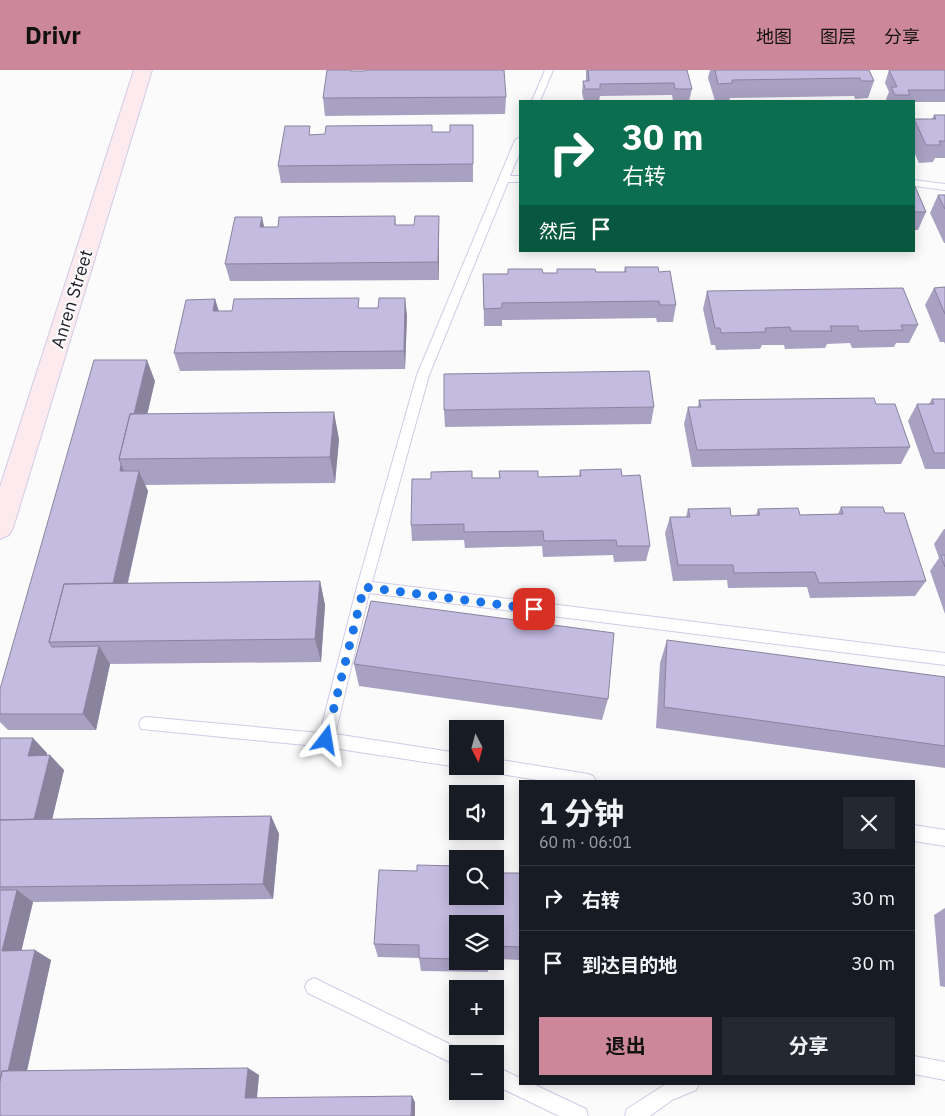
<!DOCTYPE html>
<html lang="zh">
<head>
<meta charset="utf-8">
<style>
  body { margin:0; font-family:"IBM Plex Sans","Noto Sans SC",sans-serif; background:#242831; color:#f1f3f6; height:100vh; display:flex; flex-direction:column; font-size:19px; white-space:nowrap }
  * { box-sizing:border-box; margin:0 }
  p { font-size:16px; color:#9ea1a6 }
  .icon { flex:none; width:28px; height:28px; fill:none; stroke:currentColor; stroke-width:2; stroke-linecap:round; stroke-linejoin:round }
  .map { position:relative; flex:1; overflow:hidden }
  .panel { position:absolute; left:519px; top:710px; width:396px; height:305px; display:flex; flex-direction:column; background:#171b24; border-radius:0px; box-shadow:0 2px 12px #0003 }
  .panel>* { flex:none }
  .top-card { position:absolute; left:519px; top:30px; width:396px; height:152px; border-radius:0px; box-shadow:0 2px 12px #0003; background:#0b6e4f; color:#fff; overflow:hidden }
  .needle { width:32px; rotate:174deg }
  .tools { position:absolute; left:449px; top:650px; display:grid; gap:10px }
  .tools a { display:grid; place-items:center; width:55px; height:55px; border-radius:0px; background:#171b24; box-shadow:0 2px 12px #0003; font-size:25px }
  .pin { position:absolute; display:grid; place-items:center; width:42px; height:42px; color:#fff; margin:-21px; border-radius:10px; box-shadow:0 2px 8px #0006 }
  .me { position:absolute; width:55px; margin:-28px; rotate:14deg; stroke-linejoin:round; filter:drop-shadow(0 0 4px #0008) }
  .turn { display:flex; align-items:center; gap:18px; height:105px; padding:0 20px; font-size:22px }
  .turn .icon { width:65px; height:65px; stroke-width:2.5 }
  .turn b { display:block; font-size:35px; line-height:42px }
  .then { display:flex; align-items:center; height:48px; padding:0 20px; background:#0003; gap:10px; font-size:19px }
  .round { display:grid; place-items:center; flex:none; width:52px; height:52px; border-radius:0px; background:#242831 }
  .head { display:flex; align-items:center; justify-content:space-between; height:85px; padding:0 20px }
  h1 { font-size:30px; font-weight:700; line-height:38px }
  .action { display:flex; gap:10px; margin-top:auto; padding:10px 20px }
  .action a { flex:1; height:58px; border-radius:0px; background:#cd879b; color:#111; font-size:20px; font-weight:700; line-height:58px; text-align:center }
  .action a+a { background:#242831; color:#f1f3f6 }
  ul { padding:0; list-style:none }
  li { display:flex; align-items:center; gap:15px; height:65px; padding:0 20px; border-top:1px solid #363941 }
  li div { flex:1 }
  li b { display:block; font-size:19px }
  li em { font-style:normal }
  header { display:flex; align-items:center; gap:30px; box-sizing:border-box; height:70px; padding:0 25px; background:#cd879b; color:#111 }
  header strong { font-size:24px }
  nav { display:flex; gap:28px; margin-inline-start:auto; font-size:18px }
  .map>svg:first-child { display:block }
</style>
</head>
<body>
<header>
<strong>Drivr</strong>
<nav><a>地图</a><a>图层</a><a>分享</a></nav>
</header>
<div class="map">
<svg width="945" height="1046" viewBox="0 0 945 1046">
  <rect width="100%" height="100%" fill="#fbfbfb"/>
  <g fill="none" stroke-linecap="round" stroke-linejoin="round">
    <g stroke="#d1cbe6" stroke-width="2">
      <path id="lane" d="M545 0H553L540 31H532Z
        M520 67V82L510 106H520V112H508L429 305 372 512 945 583V595L369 523 335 664 458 683V696H460L458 697 326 677 141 659 139 654 141 649 146 647 320 663 357 517 417 305 515 70Z
        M914 110 945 114V120L914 116Z
        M495 689 588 704 593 706 596 711H544L494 703 489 701 486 696H495Z
        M914 755 945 760V776L914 771Z
        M314 908 464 981 466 984H458V996L308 923 305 917 308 911Z
        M914 986 945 992V1010L914 1004Z
        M495 996 520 1008V1014H533L586 1039 588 1046H559L495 1015Z
        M666 1014H699L696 1020 672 1030 650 1046H625L627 1039Z"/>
    </g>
    <g stroke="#d1cbe6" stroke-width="2">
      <path id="secondary" d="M134 0H152L13 458 9 465 0 469V417Z"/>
    </g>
    <use href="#lane" fill="#fff" fill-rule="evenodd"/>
    <use href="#secondary" fill="#fceaef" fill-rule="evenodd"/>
  </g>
  <path fill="#a9a1c2" d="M352 0V1L506 27 505 44 325 46 323 28Z
    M586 0H687L692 19 689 31H673L672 25 600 26 599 31H584L582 23 583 11H586Z
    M710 0H869L874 11 868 28 855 29 854 26 730 28 729 31H715L708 8Z
    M889 0H945V32H914V31H887L886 29 889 22 885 13Z
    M934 45H945V88H935L933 92 919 93 914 82V49H932Z
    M473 55V112L281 113 278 96 311 65 450 62Z
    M914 114 926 142 918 160H914Z
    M938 125H945V173H944L930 143Z
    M395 146 396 155H414L439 146V210L230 211 225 194 264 157H278Z
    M625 197 659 202 676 235 673 252H657L656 248 502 250V256H484L483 204 557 203V199L596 202H624Z
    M945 217V274L944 272H940L925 235 934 218Z
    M707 221 918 255 909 273H896L894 277 852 278 850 273 827 274 825 278 785 279 784 275H762L760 279 716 280 715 275H711L703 239Z
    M215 229 219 241 378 238 407 245 405 299 180 301 174 283Z
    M155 311 147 344 339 369 335 413 145 415 148 421 128 513 320 511 325 535 321 592 110 594 96 660H8L0 652V619Z
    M932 329H945V399H925L908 351 917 334H929Z
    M699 330 876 334 910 377 901 394 692 397 684 354 688 337H698Z
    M654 337 651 354 445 357 444 340Z
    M580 400 622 406 650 476 646 491 614 492 613 485 543 487 542 476 465 478 464 470 412 471 411 455 431 409 499 408V401L538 407 579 406Z
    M841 437 885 443 926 511 915 526 810 528 807 517 728 518 727 510 673 511 665 463 670 447H686L688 439 731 446 756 445 758 439 800 445 838 444Z
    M944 459H945V544L930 501 939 488 934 474Z
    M667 570 945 607V698L656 658 660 593Z
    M354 594 608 629 602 650 359 616Z
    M0 668 47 683V685L64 700 52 749 271 746 279 764 273 829 33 832 21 880 51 890 27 1001 259 1005 257 1028 415 1032 0 1046Z
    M520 803V890L495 889V854H458V891H488V902L421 901 419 888 378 887 374 874 458 826Z
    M945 838V917L940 916 934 845Z"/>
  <path fill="#89839e" d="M439 146V210L438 192Z
    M262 147 266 165 260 157Z
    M405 228 407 245 405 299 404 281Z
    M215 229 220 247 213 241Z
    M147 290 155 311 137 388 123 389Z
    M334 342 339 369 335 413 330 387Z
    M121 394 131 415 120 401Z
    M139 401 148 421 122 537 112 519Z
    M320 511 325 535 321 592 315 569Z
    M99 576 110 594 96 660 83 644Z
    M33 668 47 683 43 701 28 686Z
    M50 685 64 700 48 767 33 753Z
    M271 746 279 764 273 829 263 814Z
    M17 820 33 832 19 891 2 881Z
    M35 880 51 890 19 1037 1 1033Z
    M248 998 259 1005 256 1035 245 1028Z
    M412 1026 415 1032V1046H411Z"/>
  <path fill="#c4bbe1" stroke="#89839e" d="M327 0H350V1H365L366 0H504L506 27 323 28Z
    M588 0H687L692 19H675L674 13 600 14V19H585L583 11H589Z
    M715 0H869L874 11H861L860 8 732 10 733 13 718 14Z
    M889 0H945V20H908L910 25H895L891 17H897Z
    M934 45H945V71H939L941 75H926L914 49H936Z
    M432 55V62H450V55H473V94L278 96 285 56H310L309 65 325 64 326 56Z
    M914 114 926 142H914Z
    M938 125H945V139Z
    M395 146V155H414L415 146H439L438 192 225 194 235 147H262L260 157H278L279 147Z
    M625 197H658L659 202 670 201 676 235H660L659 231 502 233V238L484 239 483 204H508V199H542L543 203H557V199H595L596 202H626Z
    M945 217V244L934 218Z
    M903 218 918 255H901L903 260 859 261 858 256H830L832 261H791L790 257 765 258 766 262 721 263 720 258H715L707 221Z
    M359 228 358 238H378L379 228H405L404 281 174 283 186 230 215 229 213 241H232L234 229Z
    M94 290H147L134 344H130L119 389 121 394 120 401H139L113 513 64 514 49 572 52 577 99 576 83 644H0V619Z
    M649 301 654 337 444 340V304Z
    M874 328 876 334H895L910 377 697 380 688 337H701L699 330Z
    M932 329H945V383H934L917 334H934Z
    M334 342 330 387 119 389 130 344Z
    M621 399 622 406 640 405 650 476H617L616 470 544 471 543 461 464 462V454L411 455 412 409H431V402L472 401V408H500L499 401H538V407L581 406 580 400Z
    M841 437H883L885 443H904L926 511 819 513 815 502 734 503 733 495H678L670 447H690L688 439 730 438 731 446 760 445 758 439 798 438 800 445 843 444Z
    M941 485H945V497Z
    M320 511 315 569 49 572 64 514Z
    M371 531 614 563 608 629 354 594Z
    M667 570 945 607V676L664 637Z
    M0 668H33L28 686 50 685 34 749 0 750Z
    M271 746 263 814 0 817V750Z
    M417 795 458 796V826H495V803H520V877L495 876V854H458V889L419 888V875L374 874 379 800 417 801Z
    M0 820H17L2 881 35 880 8 1001H2L0 1011Z
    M248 998 245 1028 412 1026 411 1046H0V1011L2 1001Z"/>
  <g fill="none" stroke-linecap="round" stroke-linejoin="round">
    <path stroke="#1a73e8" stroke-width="9" stroke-dasharray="0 16.2" d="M326 670 364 517 534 539"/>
  </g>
  <g text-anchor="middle" stroke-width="4" stroke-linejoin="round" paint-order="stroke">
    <g font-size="18" fill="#1d1b25" stroke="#fbfbfb">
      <text transform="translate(72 229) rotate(-73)" y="6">Anren Street</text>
    </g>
  </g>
</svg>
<div class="tools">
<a><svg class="needle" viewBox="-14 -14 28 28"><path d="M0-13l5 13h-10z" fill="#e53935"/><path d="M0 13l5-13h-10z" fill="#9ea1a6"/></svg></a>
<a><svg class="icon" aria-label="sound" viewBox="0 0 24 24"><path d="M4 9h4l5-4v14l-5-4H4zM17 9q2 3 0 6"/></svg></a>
<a><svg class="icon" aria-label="search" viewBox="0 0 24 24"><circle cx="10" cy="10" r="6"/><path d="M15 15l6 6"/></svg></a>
<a><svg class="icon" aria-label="layers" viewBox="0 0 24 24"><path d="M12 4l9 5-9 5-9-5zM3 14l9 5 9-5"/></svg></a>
<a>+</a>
<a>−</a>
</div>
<div class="pin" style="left:534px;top:539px;background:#d93025"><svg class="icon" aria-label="arrive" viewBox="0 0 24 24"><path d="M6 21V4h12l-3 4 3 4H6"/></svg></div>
<svg class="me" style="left:326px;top:670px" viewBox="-20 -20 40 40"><path d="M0-17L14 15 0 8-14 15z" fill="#1a73e8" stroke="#fff" stroke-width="4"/></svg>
<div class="top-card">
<div class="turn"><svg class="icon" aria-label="right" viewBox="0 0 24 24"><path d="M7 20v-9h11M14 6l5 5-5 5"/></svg><div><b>30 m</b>右转</div></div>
<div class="then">然后<svg class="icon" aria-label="arrive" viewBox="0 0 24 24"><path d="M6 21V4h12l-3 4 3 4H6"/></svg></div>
</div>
<section class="panel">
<div class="head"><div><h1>1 分钟</h1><p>60 m · 06:01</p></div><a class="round"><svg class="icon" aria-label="close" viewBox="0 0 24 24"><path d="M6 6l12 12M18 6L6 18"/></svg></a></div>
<ul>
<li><svg class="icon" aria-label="right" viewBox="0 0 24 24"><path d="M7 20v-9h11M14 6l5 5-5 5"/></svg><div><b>右转</b></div><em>30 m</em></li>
<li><svg class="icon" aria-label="arrive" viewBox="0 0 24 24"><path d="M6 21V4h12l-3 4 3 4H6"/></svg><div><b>到达目的地</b></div><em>30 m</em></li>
</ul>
<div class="action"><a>退出</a><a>分享</a></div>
</section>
</div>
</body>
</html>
